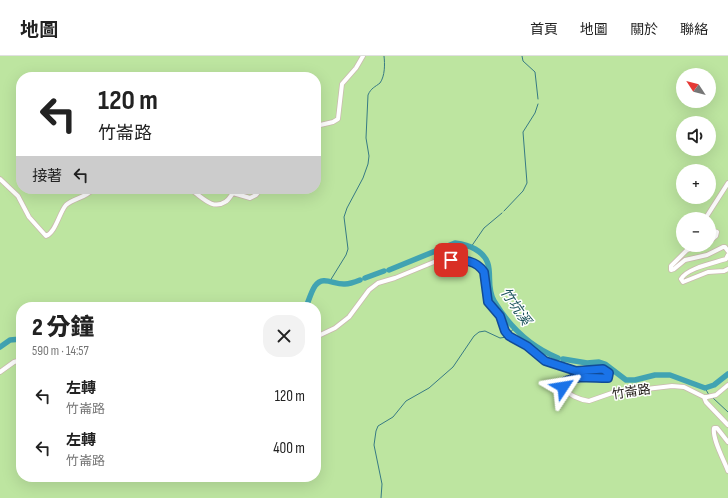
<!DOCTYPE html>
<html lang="zh-TW">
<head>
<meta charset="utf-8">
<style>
  body { margin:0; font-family:"Sofia Sans Condensed","Noto Sans TC",sans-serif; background:#f2f2f2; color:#222; height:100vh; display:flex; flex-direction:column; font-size:15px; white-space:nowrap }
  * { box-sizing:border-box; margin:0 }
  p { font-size:13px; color:#767676 }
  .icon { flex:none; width:22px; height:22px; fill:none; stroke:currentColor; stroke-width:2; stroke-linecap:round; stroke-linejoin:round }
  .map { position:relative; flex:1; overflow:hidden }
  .sheet { position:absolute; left:16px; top:246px; width:305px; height:180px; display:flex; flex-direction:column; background:#fff; border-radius:16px; box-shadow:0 4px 16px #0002 }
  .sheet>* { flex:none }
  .banner { position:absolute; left:16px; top:16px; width:305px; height:122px; border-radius:16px; box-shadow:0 4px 16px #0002; background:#fff; color:#222; overflow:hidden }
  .needle { width:26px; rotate:306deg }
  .buttons { position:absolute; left:676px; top:12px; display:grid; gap:8px }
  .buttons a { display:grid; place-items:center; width:40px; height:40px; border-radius:50%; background:#fff; box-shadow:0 4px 16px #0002; font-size:20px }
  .pin { position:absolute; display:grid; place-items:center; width:34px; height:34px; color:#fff; margin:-17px; border-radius:8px; box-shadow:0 2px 6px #0006 }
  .me { position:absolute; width:44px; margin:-22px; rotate:57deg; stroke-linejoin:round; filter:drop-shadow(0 0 3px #0008) }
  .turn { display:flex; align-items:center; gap:14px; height:84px; padding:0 16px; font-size:18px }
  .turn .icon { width:52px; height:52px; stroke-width:2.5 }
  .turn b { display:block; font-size:28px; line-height:34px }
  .then { display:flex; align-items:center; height:38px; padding:0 16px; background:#0003; gap:8px; font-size:15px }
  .round { display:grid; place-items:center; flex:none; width:42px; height:42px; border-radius:16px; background:#f2f2f2 }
  .head { display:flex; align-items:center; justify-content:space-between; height:68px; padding:0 16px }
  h1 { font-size:24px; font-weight:800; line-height:30px }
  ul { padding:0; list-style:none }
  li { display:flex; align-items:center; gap:12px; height:52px; padding:0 16px }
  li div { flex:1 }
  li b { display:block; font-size:15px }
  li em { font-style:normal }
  header { display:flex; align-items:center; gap:24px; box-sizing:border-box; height:56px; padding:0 20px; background:#fff; border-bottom:1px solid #e0e0e0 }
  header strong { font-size:19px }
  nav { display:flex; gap:22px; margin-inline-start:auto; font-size:14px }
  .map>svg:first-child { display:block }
</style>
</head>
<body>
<header>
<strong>地圖</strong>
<nav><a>首頁</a><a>地圖</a><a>關於</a><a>聯絡</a></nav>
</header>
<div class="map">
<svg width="728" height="442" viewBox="0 0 728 442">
  <rect width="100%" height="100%" fill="#f6e5d9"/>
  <path fill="#bde5a0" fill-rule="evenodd" d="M0 0H728V442H0ZM683 19H709V45H683ZM21 21H316V133H21ZM683 67H709V93H683ZM683 115H709V141H683ZM683 163H709V189H683ZM21 251H316V421H21Z"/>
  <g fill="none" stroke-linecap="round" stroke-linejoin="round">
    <path stroke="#377a84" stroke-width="1" d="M522 0 523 5 535 16 538 43
      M504 155 523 135 527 127 523 76 535 57 538 48
      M471 191 484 172 502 157
      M330 225 346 199 348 193 344 161 347 152 363 122 368 108 369 100 366 82 368 39C371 32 375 31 380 27 385 20 385 8 384 0
      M510 277 514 272
      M705 332 709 339
      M713 342 728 356
      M381 442 382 428 374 389 376 375 378 370 393 361 406 345 429 332 453 311 474 280 479 276 485 275 500 282 507 281"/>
    <path stroke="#41a3b2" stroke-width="5.5" d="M389 214 455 187C462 188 468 189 475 193 499 207 483 226 494 245 509 270 531 291 558 302
      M365 222 384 215
      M306 251C309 244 311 236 315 230 323 219 334 229 345 228 350 228 355 226 360 224
      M0 291 10 284 21 283
      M563 303 587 307 599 306 605 308 626 324H635L655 319H670L705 332 714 329 728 318"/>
    <g stroke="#cab9af" stroke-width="5.5">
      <path id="minor" d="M316 70 333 66 338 63 342 28 356 12 363 0
        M0 123 18 140 29 161 46 180C56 176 59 157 66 149 74 142 86 142 93 133
        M134 133 141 135 146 133
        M189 133C200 138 211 155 225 146 229 144 231 139 233 137L250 142 256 139 261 133
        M705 163 728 127
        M683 176 680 179 683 184
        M709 178 714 175 717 176 716 180 709 186
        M703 189 687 194 671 210V214L674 213 685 204 707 199 723 191H725L728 195
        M728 199 726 203C714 207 687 212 681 223L683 226 708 216 724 215 728 213
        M316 281 335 272 349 261 369 234 378 227 395 222 434 206 465 204 477 208 484 216 488 246 500 260 505 275 509 280 527 290 545 305 576 315 603 313 608 315 609 320 606 322C592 322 577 319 564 326L563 331C568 339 580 344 589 345L612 337 672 330 684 331 704 341H707L716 339 728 329
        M0 316 14 306 21 304
        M704 341 706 346 728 369
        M728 386 717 372H714C712 383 724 404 728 415"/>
    </g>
    <use href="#minor" stroke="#fff" stroke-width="4"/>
  </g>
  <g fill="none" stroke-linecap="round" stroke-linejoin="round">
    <g stroke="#114b97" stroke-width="10">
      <path id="route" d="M451 204C464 204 476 204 484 216L488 246 500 260 505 275 509 280 527 290 545 305 576 315 603 313 609 317 608 322H606C592 322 577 319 564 326L563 331"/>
    </g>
    <use href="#route" stroke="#1a73e8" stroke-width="7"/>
  </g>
  <g text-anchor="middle" stroke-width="3" stroke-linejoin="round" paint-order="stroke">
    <g font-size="13" fill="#211b17" stroke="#fff">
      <text transform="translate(631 335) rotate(-8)" y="5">竹崙路</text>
    </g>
    <g font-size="14" font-style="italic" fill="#1b535b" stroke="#fff">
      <text transform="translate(516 250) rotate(56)" y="5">竹坑溪</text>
    </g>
  </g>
</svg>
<div class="buttons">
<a><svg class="needle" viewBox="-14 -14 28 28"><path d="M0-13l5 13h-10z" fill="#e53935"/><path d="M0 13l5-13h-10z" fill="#767676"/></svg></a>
<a><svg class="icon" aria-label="sound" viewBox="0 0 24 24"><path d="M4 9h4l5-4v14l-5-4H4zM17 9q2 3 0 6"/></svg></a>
<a>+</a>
<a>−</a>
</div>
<div class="pin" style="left:451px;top:204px;background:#d93025"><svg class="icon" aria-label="arrive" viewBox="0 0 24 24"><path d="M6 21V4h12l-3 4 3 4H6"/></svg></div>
<svg class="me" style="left:563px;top:331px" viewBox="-20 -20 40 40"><path d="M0-17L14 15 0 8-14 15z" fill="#1a73e8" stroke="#fff" stroke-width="4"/></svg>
<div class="banner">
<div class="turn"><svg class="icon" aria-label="left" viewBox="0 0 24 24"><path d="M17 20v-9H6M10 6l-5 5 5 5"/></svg><div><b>120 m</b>竹崙路</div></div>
<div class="then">接著<svg class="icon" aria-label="left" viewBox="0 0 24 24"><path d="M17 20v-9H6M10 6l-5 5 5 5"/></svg></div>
</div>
<section class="sheet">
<div class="head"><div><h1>2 分鐘</h1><p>590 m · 14:57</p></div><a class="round"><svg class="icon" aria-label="close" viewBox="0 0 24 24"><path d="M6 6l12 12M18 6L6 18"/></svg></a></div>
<ul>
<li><svg class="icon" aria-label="left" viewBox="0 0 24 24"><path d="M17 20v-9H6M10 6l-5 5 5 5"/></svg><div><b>左轉</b><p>竹崙路</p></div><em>120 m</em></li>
<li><svg class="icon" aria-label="left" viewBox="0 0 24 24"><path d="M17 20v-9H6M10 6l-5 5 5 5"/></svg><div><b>左轉</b><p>竹崙路</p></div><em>400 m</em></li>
</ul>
</section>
</div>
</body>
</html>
